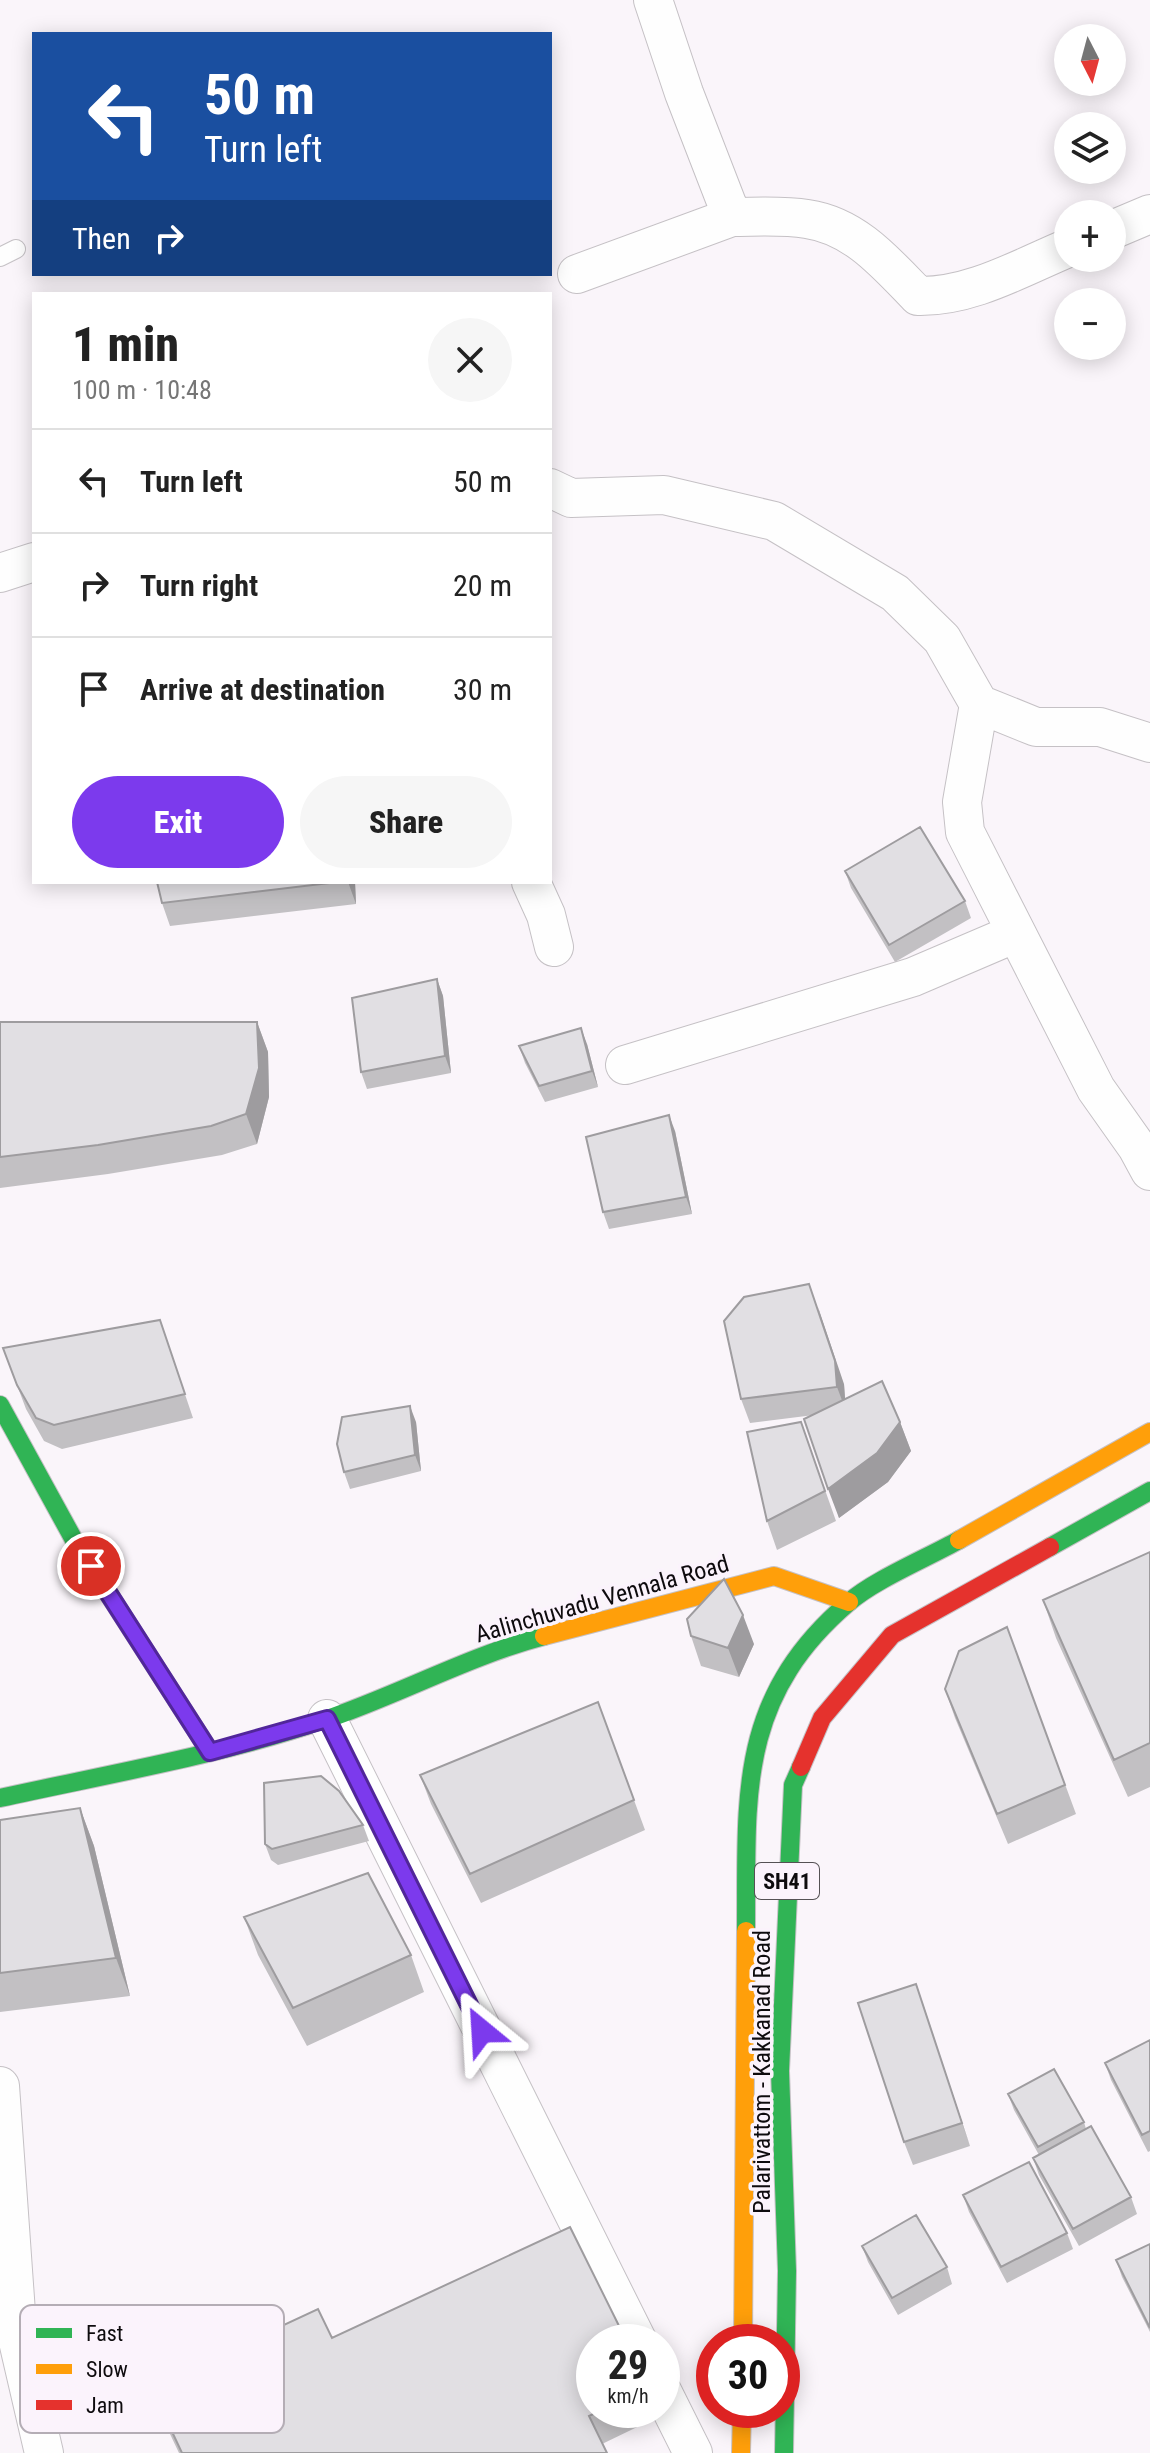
<!DOCTYPE html>
<html lang="en">
<head>
<meta charset="utf-8">
<style>
  body { margin:0; font-family:"Roboto Condensed",sans-serif; background:#f6f6f6; color:#222; height:100vh; display:flex; flex-direction:column; font-size:30px; white-space:nowrap }
  * { box-sizing:border-box; margin:0 }
  p { font-size:26px; color:#767676 }
  .icon { flex:none; width:44px; height:44px; fill:none; stroke:currentColor; stroke-width:2; stroke-linecap:round; stroke-linejoin:round }
  .map { position:relative; flex:1; overflow:hidden }
  .sheet { position:absolute; left:32px; top:292px; width:520px; height:592px; display:flex; flex-direction:column; background:#fff; border-radius:0px; box-shadow:0 4px 20px #0003 }
  .sheet>* { flex:none }
  .hud { position:absolute; left:32px; top:32px; width:520px; height:244px; border-radius:0px; box-shadow:0 4px 20px #0003; background:#1a4fa0; color:#fff; overflow:hidden }
  .needle { width:52px; rotate:174deg }
  .fabs { position:absolute; left:1054px; top:24px; display:grid; gap:16px }
  .fabs a { display:grid; place-items:center; width:72px; height:72px; border-radius:50%; background:#fff; box-shadow:0 4px 20px #0003; font-size:40px }
  .speed { position:absolute; left:576px; top:2324px; display:flex; gap:16px; font-size:40px; font-weight:700; text-align:center }
  .speed>* { display:grid; place-content:center; width:104px; height:104px; border-radius:50%; background:#fff; box-shadow:0 4px 20px #0003; line-height:1 }
  .speed small { font-size:20px; font-weight:400 }
  .speed .limit { border:12px solid #d22; background:#fff; color:#111 }
  .pin { position:absolute; display:grid; place-items:center; width:68px; height:68px; color:#fff; margin:-34px; border:4px solid #fff; border-radius:50%; box-shadow:0 2px 8px #0007 }
  .me { position:absolute; width:88px; margin:-44px; rotate:333deg; stroke-linejoin:round; filter:drop-shadow(0 0 6px #0008) }
  .turn { display:flex; align-items:center; gap:28px; height:168px; padding:0 40px; font-size:36px }
  .turn .icon { width:104px; height:104px; stroke-width:2.5 }
  .turn b { display:block; font-size:56px; line-height:68px }
  .then { display:flex; align-items:center; height:76px; padding:0 40px; background:#0003; gap:16px; font-size:30px }
  .round { display:grid; place-items:center; flex:none; width:84px; height:84px; border-radius:42px; background:#f6f6f6 }
  .headline { display:flex; align-items:center; justify-content:space-between; height:136px; padding:0 40px }
  h1 { font-size:48px; font-weight:800; line-height:60px }
  .button { display:flex; gap:16px; margin-top:auto; padding:16px 40px }
  .button a { flex:1; height:92px; border-radius:48px; background:#7c3aed; color:#fff; font-size:32px; font-weight:800; line-height:92px; text-align:center }
  .button a+a { background:#f6f6f6; color:#222 }
  ul { padding:0; list-style:none }
  li { display:flex; align-items:center; gap:24px; height:104px; padding:0 40px; border-top:2px solid #e0e0e0 }
  li div { flex:1 }
  li b { display:block; font-size:30px }
  li em { font-style:normal }
  .map>svg:first-child { display:block }
</style>
</head>
<body>
<div class="map">
<svg width="1150" height="2453" viewBox="0 0 1150 2453">
  <rect width="100%" height="100%" fill="#faf5fa"/>
  <g fill="none" stroke-linecap="round" stroke-linejoin="round">
    <g stroke="#c5c1c5" stroke-width="20">
      <path id="lane" d="M0 257 16 249"/>
    </g>
    <g stroke="#c5c1c5" stroke-width="40">
      <path id="street" d="M732 217C756 217 783 215 807 219 855 226 886 263 918 296 971 297 1020 268 1068 248
        M1112 230 1150 214
        M577 274 732 217 684 93 653 0
        M550 488 571 498 664 495 774 521 895 593 942 639 979 704 1036 727H1100L1150 743
        M0 573 34 562
        M979 704 962 802 965 832 1096 1089 1137 1147 1150 1171
        M531 882 546 915 554 947
        M625 1065 913 977 1016 933
        M327 1719 638 2342
        M0 2086 18 2341 44 2453
        M662 2391 693 2453"/>
    </g>
    <g stroke="#c5c1c5" stroke-width="20">
      <path id="fast" d="M0 1405 74 1540 210 1752
        M1050 1547 1150 1491
        M0 1798C109 1774 221 1755 327 1719 400 1694 469 1656 544 1636
        M746 1931C747 1797 736 1699 848 1603 874 1580 927 1558 959 1540
        M784 2453 787 2271 780 2071 793 1785 801 1767"/>
    </g>
    <g stroke="#c5c1c5" stroke-width="20">
      <path id="slow" d="M959 1540 1150 1432
        M544 1636 774 1576 849 1602
        M743 2342 746 1931
        M741 2453 742 2410"/>
    </g>
    <g stroke="#c5c1c5" stroke-width="20">
      <path id="jam" d="M801 1767 822 1718 892 1635 1050 1547"/>
    </g>
    <use href="#lane" stroke="#fefefe" stroke-width="18"/>
    <use href="#street" stroke="#fefefe" stroke-width="38"/>
    <use href="#fast" stroke="#30b455" stroke-width="18"/>
    <use href="#slow" stroke="#ff9f0a" stroke-width="18"/>
    <use href="#jam" stroke="#e5322d" stroke-width="18"/>
  </g>
  <path fill="#c2c0c3" d="M845 871 965 901 971 918 895 962 851 888Z
    M157 882H355L356 904 170 926 162 903Z
    M437 979 443 996 451 1073 367 1089 361 1072Z
    M0 1022H257L268 1052 269 1097 257 1144 222 1155 108 1174 0 1188Z
    M587 1044 598 1087 545 1102 525 1063 519 1046Z
    M675 1131 692 1214 609 1229 603 1212Z
    M168 1344 193 1418 62 1449 44 1441 26 1409 3 1348Z
    M844 1384 845 1400 900 1422 911 1451 888 1482 839 1518 814 1415 750 1423 741 1399Z
    M416 1422 421 1471 350 1489 344 1472Z
    M801 1422 836 1521 777 1550 767 1521Z
    M1150 1552V1787L1128 1797 1056 1638 1043 1600Z
    M1007 1627 1076 1814 1008 1844 955 1718 945 1689Z
    M691 1636 754 1644 739 1677 701 1666Z
    M598 1702 645 1830 481 1903 431 1804 420 1775Z
    M80 1808 94 1846 130 1996 0 2012V1820Z
    M363 1825 369 1841 278 1865 271 1860 265 1844Z
    M244 1917 411 1955 424 1992 307 2046 258 1955Z
    M916 1984 970 2146 913 2165 904 2142Z
    M1150 2040V2151L1148 2152 1111 2080 1105 2063Z
    M1008 2094 1084 2122 1086 2129 1131 2197 1137 2214 1079 2246 1039 2175 1033 2158 1039 2155 1014 2110Z
    M963 2195 1067 2233 1073 2249 1007 2283 969 2212Z
    M1150 2244V2332L1122 2277 1116 2260Z
    M862 2246 947 2267 952 2284 898 2315 868 2262Z
    M332 2338 594 2410H658L660 2416 602 2444 607 2453H179L162 2417 151 2387Z"/>
  <path fill="#9e9c9f" d="M348 882H355L356 904Z
    M437 979 443 996 451 1073 445 1056Z
    M257 1022 268 1052 269 1097 257 1144 246 1114Z
    M581 1028 587 1044 598 1087 592 1071Z
    M669 1115 675 1131 692 1214 686 1197Z
    M818 1307 844 1384 846 1411 837 1387Z
    M410 1406 416 1422 421 1471 415 1455Z
    M900 1422 911 1451 888 1482 839 1518 828 1489Z
    M743 1615 754 1644 739 1677 728 1648Z
    M80 1808 94 1846 130 1996 116 1958Z
    M916 1984 924 2007 970 2146 962 2123Z"/>
  <path fill="#e1dfe3" stroke="#9e9c9f" stroke-width="2" d="M920 827 965 901 889 945 845 871Z
    M157 882H338L162 903Z
    M437 979 445 1056 361 1072 352 998Z
    M0 1022H257L259 1068 246 1114 211 1126 98 1145 0 1157Z
    M581 1028 592 1071 539 1086 519 1046Z
    M669 1115 686 1197 603 1212 586 1137Z
    M809 1284 835 1361 837 1387 741 1399 724 1321 744 1297Z
    M160 1320 185 1394 54 1425 36 1418 17 1385 3 1348Z
    M882 1381 900 1422 877 1453 828 1489 804 1419Z
    M410 1406 415 1455 344 1472 337 1444 342 1417Z
    M801 1422 825 1491 767 1521 747 1432Z
    M1150 1552V1743L1114 1760 1043 1600Z
    M724 1579 743 1615 728 1648 691 1636 687 1619Z
    M1007 1627 1065 1785 997 1814 945 1689 959 1651Z
    M598 1702 634 1800 470 1874 420 1775Z
    M321 1776 339 1791 363 1825 272 1849 265 1844 264 1783Z
    M80 1808 116 1958 0 1973V1820Z
    M368 1873 411 1955 293 2008 244 1917Z
    M916 1984 962 2123 904 2142 858 2003Z
    M1150 2040V2131L1142 2135 1105 2063Z
    M1054 2069 1084 2122 1038 2147 1008 2094Z
    M1091 2126 1131 2197 1073 2229 1033 2158Z
    M1029 2162 1067 2233 1001 2267 963 2195Z
    M916 2215 947 2267 892 2298 862 2246Z
    M570 2227 627 2342H594V2410H602L589 2416 607 2453H182L151 2387 318 2309 332 2338Z
    M1150 2244V2328L1116 2260Z"/>
  <g fill="none" stroke-linecap="round" stroke-linejoin="round">
    <g stroke="#51269a" stroke-width="20">
      <path id="route" d="M91 1566 210 1752 327 1719 482 2031"/>
    </g>
    <use href="#route" stroke="#7c3aed" stroke-width="14"/>
  </g>
  <g text-anchor="middle" stroke-width="7" stroke-linejoin="round" paint-order="stroke">
    <rect fill="#fbf3fc" stroke="#555155" stroke-width="2" x="755" y="1863" width="64" height="36" rx="6"/>
    <g font-size="22" font-weight="bold" fill="#0e0b0e">
      <text x="787" y="1889">SH41</text>
    </g>
    <g font-size="24" fill="#0e0b0e" stroke="#fbf3fc">
      <text transform="translate(602 1599) rotate(-16)" y="8">Aalinchuvadu Vennala Road</text>
      <text transform="translate(762 2072) rotate(-90)" y="8">Palarivattom - Kakkanad Road</text>
    </g>
  </g>
  <rect x="20" y="2305" width="264" height="128" rx="12" fill="#fbf3fc" stroke="#b4adb5" stroke-width="2"/>
  <rect x="36" y="2328" width="36" height="10" fill="#30b455"/>
  <rect x="36" y="2364" width="36" height="10" fill="#ff9f0a"/>
  <rect x="36" y="2400" width="36" height="10" fill="#e5322d"/>
  <g font-size="22" fill="#0e0b0e">
    <text x="86" y="2341">Fast</text>
    <text x="86" y="2377">Slow</text>
    <text x="86" y="2413">Jam</text>
  </g>
</svg>
<div class="fabs">
<a><svg class="needle" viewBox="-14 -14 28 28"><path d="M0-13l5 13h-10z" fill="#e53935"/><path d="M0 13l5-13h-10z" fill="#767676"/></svg></a>
<a><svg class="icon" aria-label="layers" viewBox="0 0 24 24"><path d="M12 4l9 5-9 5-9-5zM3 14l9 5 9-5"/></svg></a>
<a>+</a>
<a>−</a>
</div>
<div class="speed"><div>29<small>km/h</small></div><div class="limit">30</div></div>
<div class="pin" style="left:91px;top:1566px;background:#d93025"><svg class="icon" aria-label="arrive" viewBox="0 0 24 24"><path d="M6 21V4h12l-3 4 3 4H6"/></svg></div>
<svg class="me" style="left:482px;top:2031px" viewBox="-20 -20 40 40"><path d="M0-17L14 15 0 8-14 15z" fill="#7c3aed" stroke="#fff" stroke-width="4"/></svg>
<div class="hud">
<div class="turn"><svg class="icon" aria-label="left" viewBox="0 0 24 24"><path d="M17 20v-9H6M10 6l-5 5 5 5"/></svg><div><b>50 m</b>Turn left</div></div>
<div class="then">Then<svg class="icon" aria-label="right" viewBox="0 0 24 24"><path d="M7 20v-9h11M14 6l5 5-5 5"/></svg></div>
</div>
<section class="sheet">
<div class="headline"><div><h1>1 min</h1><p>100 m · 10:48</p></div><a class="round"><svg class="icon" aria-label="close" viewBox="0 0 24 24"><path d="M6 6l12 12M18 6L6 18"/></svg></a></div>
<ul>
<li><svg class="icon" aria-label="left" viewBox="0 0 24 24"><path d="M17 20v-9H6M10 6l-5 5 5 5"/></svg><div><b>Turn left</b></div><em>50 m</em></li>
<li><svg class="icon" aria-label="right" viewBox="0 0 24 24"><path d="M7 20v-9h11M14 6l5 5-5 5"/></svg><div><b>Turn right</b></div><em>20 m</em></li>
<li><svg class="icon" aria-label="arrive" viewBox="0 0 24 24"><path d="M6 21V4h12l-3 4 3 4H6"/></svg><div><b>Arrive at destination</b></div><em>30 m</em></li>
</ul>
<div class="button"><a>Exit</a><a>Share</a></div>
</section>
</div>
</body>
</html>
